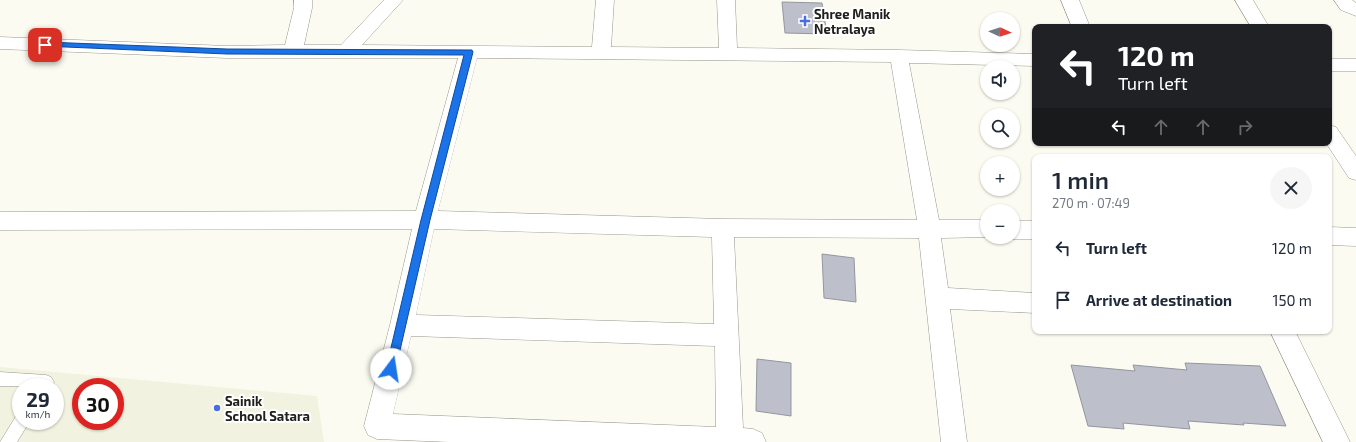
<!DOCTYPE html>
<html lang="en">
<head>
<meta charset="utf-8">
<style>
  body { margin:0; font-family:"Exo 2",sans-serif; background:#f6f6f7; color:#1f2937; height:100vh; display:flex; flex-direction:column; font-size:15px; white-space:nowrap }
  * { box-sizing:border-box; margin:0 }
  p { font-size:13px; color:#747a83 }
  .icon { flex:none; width:22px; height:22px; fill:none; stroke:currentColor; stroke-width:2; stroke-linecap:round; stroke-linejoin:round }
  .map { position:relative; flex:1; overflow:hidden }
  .sheet { position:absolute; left:1032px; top:154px; width:300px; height:180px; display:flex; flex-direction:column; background:#fff; border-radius:8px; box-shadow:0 1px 3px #0004 }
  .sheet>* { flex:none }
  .banner { position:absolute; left:1032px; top:24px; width:300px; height:122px; border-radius:8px; box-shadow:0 1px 3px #0004; background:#202124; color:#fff; overflow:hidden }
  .needle { width:26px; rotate:93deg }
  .buttons { position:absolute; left:980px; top:12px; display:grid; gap:8px }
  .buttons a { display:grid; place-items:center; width:40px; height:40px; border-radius:50%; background:#fff; box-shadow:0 1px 3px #0004; font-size:20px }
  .speed { position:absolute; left:12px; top:378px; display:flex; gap:8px; font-size:20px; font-weight:700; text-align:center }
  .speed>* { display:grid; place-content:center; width:52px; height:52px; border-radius:50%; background:#fff; box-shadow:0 1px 3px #0004; line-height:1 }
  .speed small { font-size:10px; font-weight:400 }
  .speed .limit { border:6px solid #d22; background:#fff; color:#111 }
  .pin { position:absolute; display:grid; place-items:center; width:34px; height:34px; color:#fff; margin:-17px; border-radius:8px; box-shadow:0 2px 6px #0006 }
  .me { position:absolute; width:44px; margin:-22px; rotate:14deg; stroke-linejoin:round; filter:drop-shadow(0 0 3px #0008) }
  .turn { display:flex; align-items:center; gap:14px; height:84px; padding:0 20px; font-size:18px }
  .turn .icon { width:52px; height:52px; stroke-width:2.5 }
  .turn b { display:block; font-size:28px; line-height:34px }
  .lanes { display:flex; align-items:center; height:38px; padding:0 20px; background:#0003; justify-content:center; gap:20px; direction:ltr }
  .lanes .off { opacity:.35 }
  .round { display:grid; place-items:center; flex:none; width:42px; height:42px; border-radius:21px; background:#f6f6f7 }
  .overview { display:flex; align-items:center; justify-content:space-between; height:68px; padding:0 20px }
  h1 { font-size:24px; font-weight:600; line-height:30px }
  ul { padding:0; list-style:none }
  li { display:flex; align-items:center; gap:12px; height:52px; padding:0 20px }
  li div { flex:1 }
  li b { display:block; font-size:15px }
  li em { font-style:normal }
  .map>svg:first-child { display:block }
</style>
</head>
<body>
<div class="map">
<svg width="1356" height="442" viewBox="0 0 1356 442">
  <rect width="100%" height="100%" fill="#fbfbf1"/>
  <path fill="#f2f2e0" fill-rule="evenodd" d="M0 367 317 396 324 442H0ZM21 387H55V421H21ZM81 387H115V421H81Z"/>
  <path fill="#bdc0ca" stroke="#9396a0" d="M782 2 822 3 827 34 785 33Z
    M822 254 854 258 856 302 824 298Z
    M757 359 791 363V416L756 411Z
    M1185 363 1260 366 1286 426 1243 423 1244 425 1188 421 1190 429 1123 423 1124 429 1088 426 1071 365 1135 371 1133 365 1187 370Z"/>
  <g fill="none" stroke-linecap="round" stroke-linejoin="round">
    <g stroke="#97978d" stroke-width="1">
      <path id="service" d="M0 372 46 375 51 377 54 382 51 387 0 386Z
        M21 414V421H30L17 442H0L16 416Z"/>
    </g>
    <g stroke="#97978d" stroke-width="1">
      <path id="minor" d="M294 0H312V8L304 45H341L384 0H403L362 45 592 47 596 0H614L611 47 719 48 717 0H735L737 48 899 50 1035 54V66L909 63 939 220H987V237H990L941 238 948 288 1035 293V313L950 309 967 442H941L919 238 734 237 743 428 753 429 762 433 766 442H449L377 439 368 435 364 426 390 325 412 229 0 230V212L416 211 458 58H227L0 49V37L227 46 285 45 294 8ZM477 58 891 62 917 220 723 219 438 211ZM434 229 712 237 714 324 416 315ZM411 336 715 346 716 427 393 414Z
        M1061 0H1079L1090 27H1072Z
        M1235 0H1253L1269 27H1251Z
        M1334 0H1352L1356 3V16L1341 10Z
        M1329 59H1356V71H1329Z
        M1329 125 1336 127 1356 156V180L1349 178 1326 143H1329Z
        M1013 221H1035V239H1013L1007 237H1013Z
        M1329 227 1356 228V246L1329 245Z
        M1270 331H1295L1350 442H1323Z"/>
    </g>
    <use href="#service" fill="#fff" fill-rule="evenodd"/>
    <use href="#minor" fill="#fff" fill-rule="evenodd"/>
  </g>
  <path fill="#1a73e8" stroke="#114b97" d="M45 42 227 49 472 50 473 52 430 220 395 372 391 373 388 372 386 369 421 220 464 55 227 54 43 46 42 45Z"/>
  <g fill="#4c6de1" stroke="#fff" stroke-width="1.5">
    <path d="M803 15h4v4h4v4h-4v4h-4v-4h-4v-4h4z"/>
    <circle cx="217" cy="408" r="4"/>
  </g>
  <g text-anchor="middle" stroke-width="4" stroke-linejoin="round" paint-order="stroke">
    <g font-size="13" font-weight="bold" fill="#20201d" stroke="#fff" text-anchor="start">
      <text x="814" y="19">Shree Manik<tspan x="814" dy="15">Netralaya</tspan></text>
      <text x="225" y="406">Sainik<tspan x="225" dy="15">School Satara</tspan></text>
    </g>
  </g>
</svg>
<div class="buttons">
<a><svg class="needle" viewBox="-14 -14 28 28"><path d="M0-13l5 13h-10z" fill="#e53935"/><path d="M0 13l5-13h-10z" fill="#747a83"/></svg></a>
<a><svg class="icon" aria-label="sound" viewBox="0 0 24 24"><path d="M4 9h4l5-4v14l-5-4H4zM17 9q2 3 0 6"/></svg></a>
<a><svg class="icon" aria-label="search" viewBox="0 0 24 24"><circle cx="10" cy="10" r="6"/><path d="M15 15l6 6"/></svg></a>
<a>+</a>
<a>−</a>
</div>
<div class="speed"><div>29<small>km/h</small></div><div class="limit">30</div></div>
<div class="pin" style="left:45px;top:45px;background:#d93025"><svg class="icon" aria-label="arrive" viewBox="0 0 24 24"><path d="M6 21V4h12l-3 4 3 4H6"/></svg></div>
<svg class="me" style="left:391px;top:369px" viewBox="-20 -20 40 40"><circle r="19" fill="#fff"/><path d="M0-13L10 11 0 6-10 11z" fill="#1a73e8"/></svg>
<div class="banner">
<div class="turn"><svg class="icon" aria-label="left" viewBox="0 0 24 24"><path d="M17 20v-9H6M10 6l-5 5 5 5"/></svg><div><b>120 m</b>Turn left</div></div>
<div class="lanes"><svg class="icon" aria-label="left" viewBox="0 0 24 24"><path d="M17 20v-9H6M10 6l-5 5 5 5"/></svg><svg class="icon off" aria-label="ahead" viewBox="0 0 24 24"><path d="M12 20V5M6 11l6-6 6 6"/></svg><svg class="icon off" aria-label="ahead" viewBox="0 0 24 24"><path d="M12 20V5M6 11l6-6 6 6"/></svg><svg class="icon off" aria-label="right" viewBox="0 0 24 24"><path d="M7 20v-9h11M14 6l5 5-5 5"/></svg></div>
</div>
<section class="sheet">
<div class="overview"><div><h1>1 min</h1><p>270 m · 07:49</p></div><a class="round"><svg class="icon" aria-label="close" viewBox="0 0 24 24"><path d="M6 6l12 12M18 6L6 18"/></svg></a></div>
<ul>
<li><svg class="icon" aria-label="left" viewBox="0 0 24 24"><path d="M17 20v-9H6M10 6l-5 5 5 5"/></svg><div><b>Turn left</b></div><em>120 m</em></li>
<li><svg class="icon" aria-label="arrive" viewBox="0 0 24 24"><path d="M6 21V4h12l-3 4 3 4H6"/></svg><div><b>Arrive at destination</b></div><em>150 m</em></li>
</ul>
</section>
</div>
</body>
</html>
